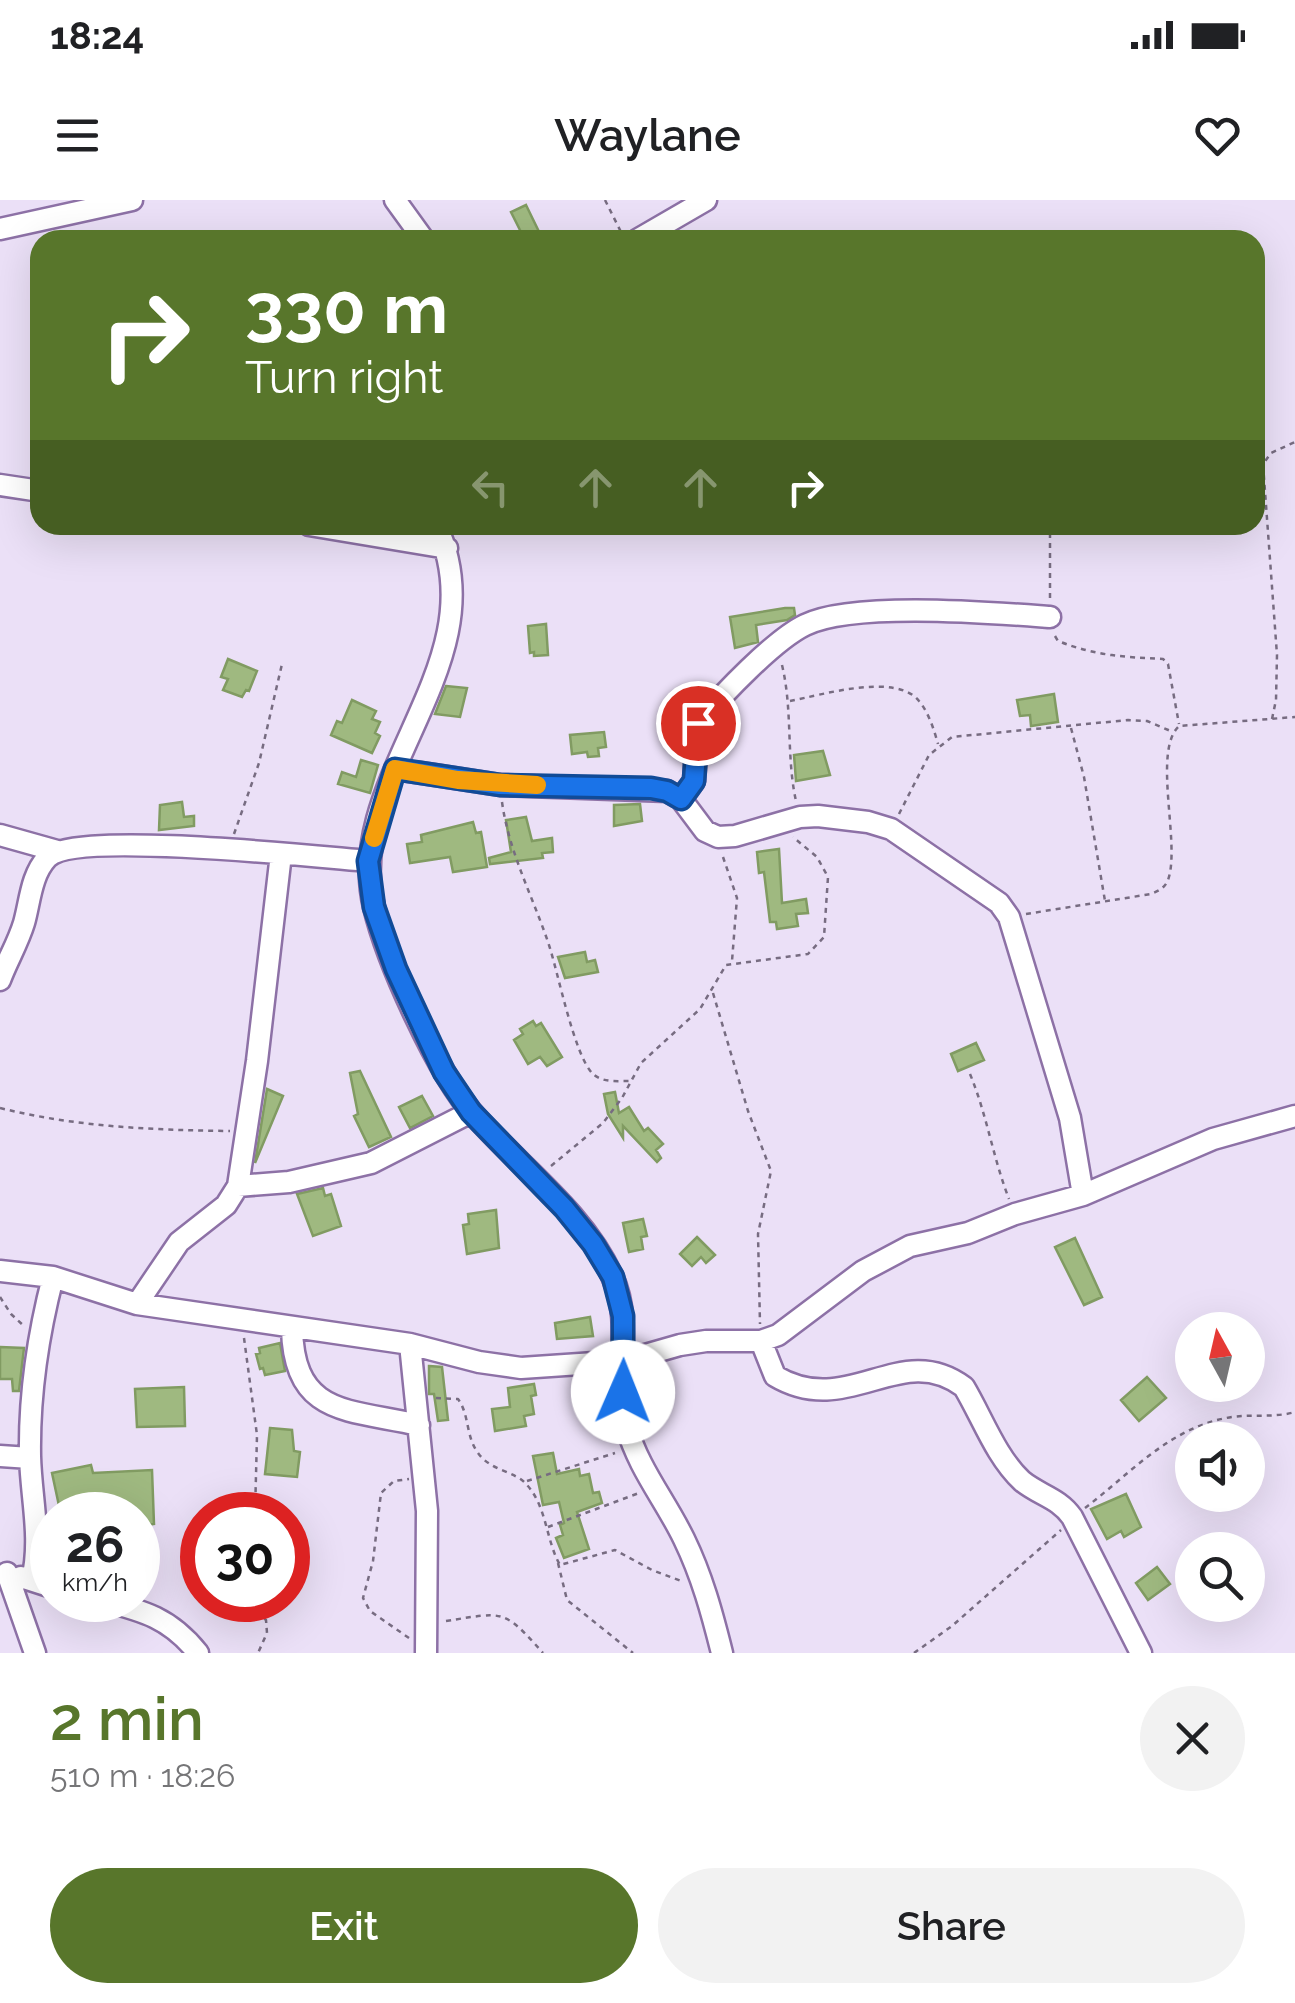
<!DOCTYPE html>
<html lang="en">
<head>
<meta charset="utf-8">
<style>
  body { margin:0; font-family:Raleway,sans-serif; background:#f2f2f2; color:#202124; height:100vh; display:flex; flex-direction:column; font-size:38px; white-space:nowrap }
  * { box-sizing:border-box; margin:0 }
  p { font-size:32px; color:#757577 }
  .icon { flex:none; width:55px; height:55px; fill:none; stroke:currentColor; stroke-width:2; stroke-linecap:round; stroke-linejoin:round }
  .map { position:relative; height:1453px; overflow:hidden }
  .drawer { display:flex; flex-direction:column; background:#fff; flex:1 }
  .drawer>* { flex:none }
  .guide { position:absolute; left:30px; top:30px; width:1235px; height:305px; border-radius:30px; box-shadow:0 10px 40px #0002; background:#58762b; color:#fff; overflow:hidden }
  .needle { width:65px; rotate:352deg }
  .buttons { position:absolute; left:1175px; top:1112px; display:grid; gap:20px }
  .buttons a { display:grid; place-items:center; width:90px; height:90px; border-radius:50%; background:#fff; box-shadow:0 10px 40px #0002; font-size:50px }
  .speed { position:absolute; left:30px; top:1292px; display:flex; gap:20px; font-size:50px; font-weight:700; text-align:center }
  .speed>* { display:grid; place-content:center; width:130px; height:130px; border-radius:50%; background:#fff; box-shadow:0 10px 40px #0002; line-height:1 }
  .speed small { font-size:25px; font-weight:400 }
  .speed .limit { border:15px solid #d22; background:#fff; color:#111 }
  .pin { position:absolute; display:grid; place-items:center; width:85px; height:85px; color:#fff; margin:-42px; border:5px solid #fff; border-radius:50%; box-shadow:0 2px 10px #0007 }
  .me { position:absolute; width:110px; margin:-55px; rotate:1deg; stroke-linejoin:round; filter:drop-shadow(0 0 8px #0008) }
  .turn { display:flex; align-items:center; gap:35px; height:210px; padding:0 50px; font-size:45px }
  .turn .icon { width:130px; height:130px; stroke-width:2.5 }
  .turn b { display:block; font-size:70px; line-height:85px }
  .lanes { display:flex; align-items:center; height:95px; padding:0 50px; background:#0003; justify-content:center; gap:50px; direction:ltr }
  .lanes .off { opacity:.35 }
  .round { display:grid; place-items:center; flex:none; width:105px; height:105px; border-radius:52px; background:#f2f2f2 }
  .summary { display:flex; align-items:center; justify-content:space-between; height:170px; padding:0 50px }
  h1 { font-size:60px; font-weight:600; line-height:75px; color:#58762b }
  .button { display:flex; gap:20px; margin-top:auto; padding:20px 50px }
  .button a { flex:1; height:115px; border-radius:60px; background:#58762b; color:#fff; font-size:40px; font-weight:600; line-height:115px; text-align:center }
  .button a+a { background:#f2f2f2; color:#202124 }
  .status { display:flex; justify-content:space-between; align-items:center; height:70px; padding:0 50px; background:#fff; direction:ltr }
  .status svg { height:28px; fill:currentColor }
  header { display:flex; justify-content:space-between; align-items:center; height:130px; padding:0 50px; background:#fff; font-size:45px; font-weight:600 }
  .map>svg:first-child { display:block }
</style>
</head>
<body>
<div class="status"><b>18:24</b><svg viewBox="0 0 49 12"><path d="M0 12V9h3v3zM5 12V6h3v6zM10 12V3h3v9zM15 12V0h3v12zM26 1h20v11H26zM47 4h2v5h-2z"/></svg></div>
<header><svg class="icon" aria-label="menu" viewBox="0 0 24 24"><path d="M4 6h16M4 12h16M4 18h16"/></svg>Waylane<svg class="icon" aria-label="heart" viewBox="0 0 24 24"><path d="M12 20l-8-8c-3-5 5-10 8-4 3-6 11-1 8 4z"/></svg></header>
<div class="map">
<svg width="1295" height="1453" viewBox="0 0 1295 1453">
  <rect width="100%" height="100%" fill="#ebe0f7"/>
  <path fill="#9fb980" stroke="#819b62" stroke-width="2.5" d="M526 5 543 40H525L511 12Z
    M785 408H794L795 415 787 420 756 425 758 442 735 448 730 417Z
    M546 424 548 455 534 456V452L530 453 528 426Z
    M228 459 257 471 249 491 246 490 242 497 223 490 228 479 221 477Z
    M446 486 467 488 460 517 435 514Z
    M1054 494 1058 522 1031 526 1030 515 1020 516 1017 500Z
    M352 500 376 511 372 519 380 522 375 533 380 536 372 553 331 535 337 521 342 523Z
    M604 532 606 547 598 548 599 556 588 557 587 552 572 554 570 535Z
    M823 551 830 575 796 581 794 555Z
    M361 560 378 565 370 593 338 584 342 572 356 577Z
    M182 602 184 617 194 616V626L159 630 160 605Z
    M640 604 642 621 614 626V605Z
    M526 617 532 641 552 638 553 652 542 653 543 658 490 664 489 658 511 652 506 620Z
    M473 622 476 633 481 632 487 667 453 672 450 657 410 663 407 644 422 642 421 635Z
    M779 649 782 703 806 699 808 713 796 714 798 726 777 729 776 722H770L764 672 759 673 757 652Z
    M585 752 587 762 595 760 598 772 565 778 558 757Z
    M533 821 536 826 541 823 562 857 547 866 540 857 528 864 514 840 523 834 520 829Z
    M976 843 984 860 958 871 951 854Z
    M360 871 391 937 369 947 354 916 358 914 350 873Z
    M267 889 283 896 255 963Z
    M615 892 619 913 629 907 644 931 648 928 663 944 656 950 661 958 657 962 623 926V938L608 914 604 894Z
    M422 896 433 916 410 928 399 907Z
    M323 988 325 996 331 994 341 1026 313 1036 297 994Z
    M496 1010 499 1048 467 1054 463 1025 469 1024 468 1014Z
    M643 1019 647 1036 641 1037 643 1049 629 1052 623 1023Z
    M697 1037 715 1055 706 1063 701 1057 692 1066 680 1054Z
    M1075 1038 1102 1097 1084 1105 1055 1047Z
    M590 1117 593 1136 557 1139 555 1123Z
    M280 1143 285 1171 265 1175 263 1168 260 1169 256 1154 260 1153 259 1148Z
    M0 1147 24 1148 19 1191H13L12 1179H0Z
    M429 1166 442 1167 448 1220 438 1221 434 1194H429Z
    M1147 1177 1166 1198 1139 1221 1121 1200Z
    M534 1184 536 1195 531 1196 534 1214 524 1216 526 1226 495 1231 492 1209 510 1207 508 1188Z
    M184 1187 185 1226 137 1227 135 1189Z
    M270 1228 292 1230 294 1251 300 1252 297 1277 265 1274Z
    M553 1253 557 1274 579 1269 580 1276 589 1274 593 1293 599 1292 602 1303 577 1312 589 1349 564 1358 556 1338 563 1335 560 1325 564 1323 559 1302 543 1305 533 1256Z
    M91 1265 93 1273 152 1270 154 1324 147 1325 149 1345 138 1346V1315H113V1304L61 1315 52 1273Z
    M1126 1294 1141 1327 1124 1337 1121 1331 1107 1339 1091 1309Z
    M1157 1367 1170 1384 1148 1400 1136 1383Z"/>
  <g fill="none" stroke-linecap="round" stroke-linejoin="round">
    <g stroke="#8d71a6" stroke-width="25">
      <path id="minor" d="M395 0 424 40
        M0 29 132 0
        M637 40 706 0
        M0 285 40 291
        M309 325 447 348
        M436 325C501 462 342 576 374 707 387 762 438 875 475 916 521 968 583 1012 612 1076 635 1126 612 1178 626 1225 639 1270 664 1298 684 1339 702 1376 712 1413 722 1453
        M395 569 500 585 667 591 681 599 705 631 718 637 735 636 800 617 818 616 868 622 891 629 999 703 1009 717 1070 918 1083 995
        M681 599 694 581 698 523C722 495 774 440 805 425 853 401 994 413 1050 417
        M0 635 57 651
        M0 780C7 761 18 743 24 723 30 702 31 675 47 658 74 630 318 657 368 661
        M238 986 289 982 371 963 471 912
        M0 1071 53 1077 137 1104 410 1144 479 1162 521 1168 624 1161 680 1145 706 1141H761L778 1135 863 1071 910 1046 968 1033 1015 1014 1083 995 1213 939 1295 916
        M137 1104 179 1042 226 1005 238 986 257 861 281 654
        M292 1129C294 1217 350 1209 419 1225
        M761 1141 775 1176C849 1220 900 1139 964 1187 982 1217 996 1257 1022 1281 1039 1295 1059 1298 1072 1317L1141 1453
        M410 1144 427 1311 426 1453
        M0 1256 30 1258
        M7 1373 35 1453
        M21 1377 52 1387
        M32 1380C42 1338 31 1298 30 1256 29 1195 38 1135 53 1077
        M101 1400C144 1411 170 1418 198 1453"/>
    </g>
    <path stroke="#776c81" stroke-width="2.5" stroke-dasharray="5 5" stroke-linecap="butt" d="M605 0 622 34
      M1050 398V325
      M1055 436 1058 441C1096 456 1124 457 1163 459L1168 464 1179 524
      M782 465C793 511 786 556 796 601
      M790 501C822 495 896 472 919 501 929 513 934 530 938 544
      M1272 519 1276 500 1277 455 1263 264 1271 253 1295 242
      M1071 528 1084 577 1105 701
      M502 602C509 652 532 695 548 742 558 771 574 856 593 874 603 883 618 881 630 881
      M899 614 929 555 952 537 1128 520 1147 521 1173 532
      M234 634 259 563 282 464
      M723 657 737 698 732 761
      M1026 714 1151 694C1158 691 1165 688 1168 680 1181 645 1152 551 1179 526L1295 517
      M713 793 748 911 771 971 758 1034 760 1124
      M970 874C987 915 993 958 1009 999
      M0 908C77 927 151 930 230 931
      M551 966 603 923 622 898 641 863 700 809 726 765 808 754 824 737 828 677 817 657 793 637
      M0 1097 11 1114 25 1127
      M244 1138 257 1235 255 1315
      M436 1198 458 1199C469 1214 466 1234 476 1250 489 1272 515 1270 527 1285 547 1307 546 1341 560 1365L615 1350 652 1370 684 1382
      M527 1281 615 1253
      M1085 1308C1131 1273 1171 1226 1232 1217 1253 1214 1274 1218 1295 1212
      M548 1327 639 1293
      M558 1363 567 1400 633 1453
      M241 1400 266 1420 267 1433 258 1453
      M446 1421C504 1412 503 1408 543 1453
      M409 1438 370 1411 363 1398 373 1361 381 1293 394 1281 409 1279
      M914 1453 952 1426 1061 1330"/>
    <use href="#minor" stroke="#fff" stroke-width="20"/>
  </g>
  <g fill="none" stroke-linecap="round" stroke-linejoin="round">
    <g stroke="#114b97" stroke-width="25">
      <path id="route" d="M623 1192V1116L613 1077 593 1044 564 1008 471 912 444 872 396 769 374 707 368 661 395 569 500 585 651 588 667 591 681 599 694 581 698 523"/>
    </g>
    <use href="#route" stroke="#1a73e8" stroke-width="18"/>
    <path stroke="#f59e0b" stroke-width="18" d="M374 638 395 569 458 580 537 585"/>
  </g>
</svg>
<div class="buttons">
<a><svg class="needle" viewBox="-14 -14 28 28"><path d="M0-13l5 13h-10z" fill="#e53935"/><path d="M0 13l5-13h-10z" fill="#757577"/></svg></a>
<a><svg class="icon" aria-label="sound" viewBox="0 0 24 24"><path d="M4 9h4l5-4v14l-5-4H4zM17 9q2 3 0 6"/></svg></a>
<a><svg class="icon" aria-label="search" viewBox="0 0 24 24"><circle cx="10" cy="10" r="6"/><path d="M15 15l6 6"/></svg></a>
</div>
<div class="speed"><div>26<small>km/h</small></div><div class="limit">30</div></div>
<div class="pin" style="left:698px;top:523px;background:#d93025"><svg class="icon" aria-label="arrive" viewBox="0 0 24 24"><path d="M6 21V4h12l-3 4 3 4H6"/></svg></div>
<svg class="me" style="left:623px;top:1192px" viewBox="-20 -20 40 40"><circle r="19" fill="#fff"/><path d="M0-13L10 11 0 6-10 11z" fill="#1a73e8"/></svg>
<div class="guide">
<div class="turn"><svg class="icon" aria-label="right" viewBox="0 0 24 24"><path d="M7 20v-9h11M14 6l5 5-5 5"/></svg><div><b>330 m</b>Turn right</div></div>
<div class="lanes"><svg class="icon off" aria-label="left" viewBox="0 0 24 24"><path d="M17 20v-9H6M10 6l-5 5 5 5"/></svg><svg class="icon off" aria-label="ahead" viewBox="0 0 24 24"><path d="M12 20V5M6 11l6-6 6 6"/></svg><svg class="icon off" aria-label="ahead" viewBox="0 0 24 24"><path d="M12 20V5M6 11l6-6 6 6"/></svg><svg class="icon" aria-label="right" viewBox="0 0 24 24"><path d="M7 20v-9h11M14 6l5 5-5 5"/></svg></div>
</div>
</div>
<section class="drawer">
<div class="summary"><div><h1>2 min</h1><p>510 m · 18:26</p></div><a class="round"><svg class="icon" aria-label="close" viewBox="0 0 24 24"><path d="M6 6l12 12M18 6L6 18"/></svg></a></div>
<div class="button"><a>Exit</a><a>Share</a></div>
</section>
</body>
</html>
